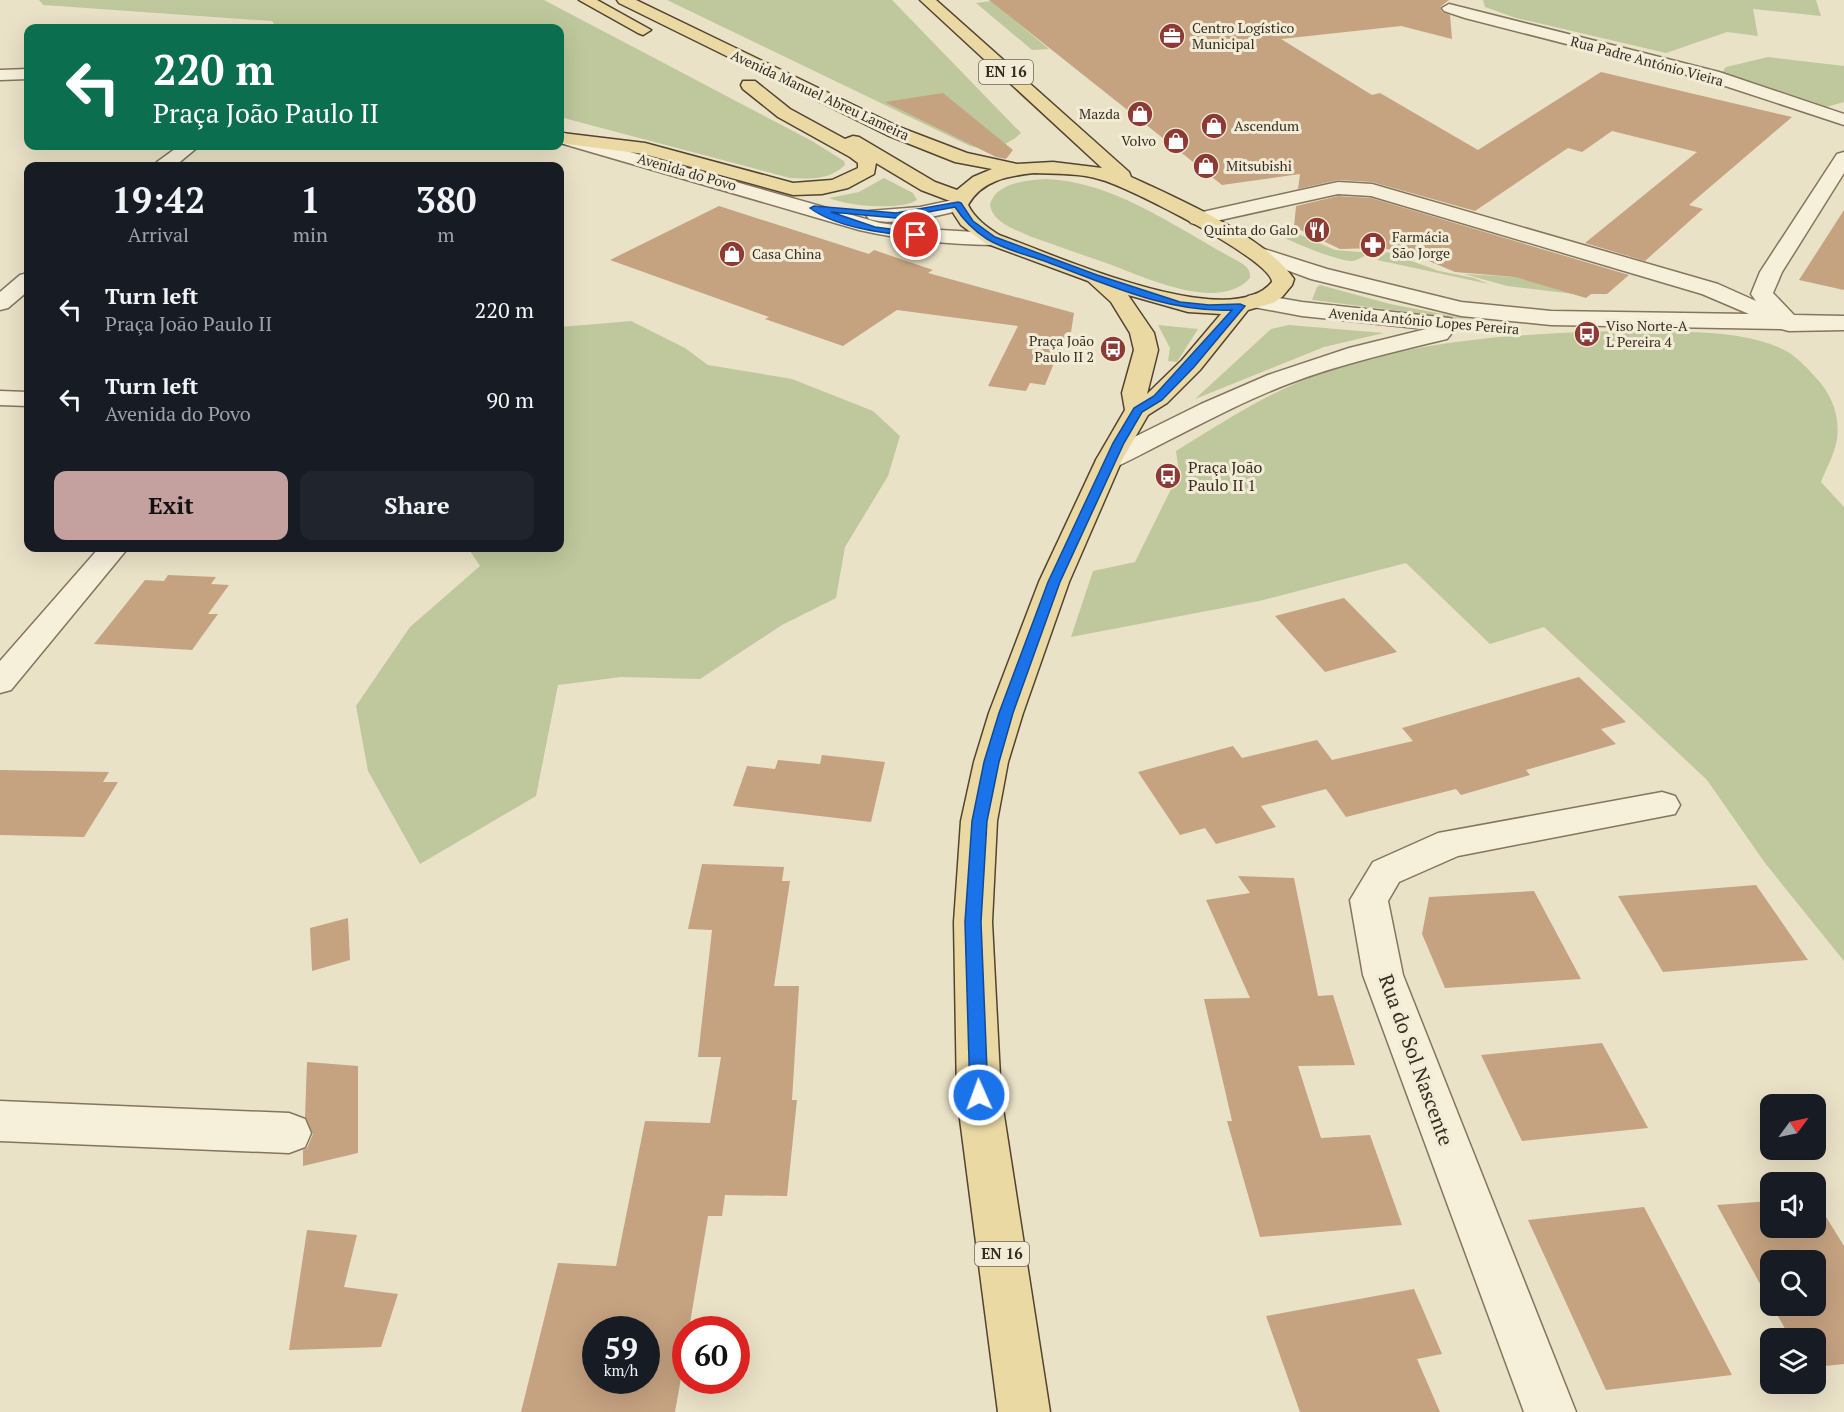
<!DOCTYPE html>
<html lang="en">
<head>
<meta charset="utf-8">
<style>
  body { margin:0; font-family:"PT Serif",serif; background:#20242c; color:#f1f3f6; height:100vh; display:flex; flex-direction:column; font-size:22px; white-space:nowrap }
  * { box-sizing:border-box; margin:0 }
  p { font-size:20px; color:#9ea1a6 }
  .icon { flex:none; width:33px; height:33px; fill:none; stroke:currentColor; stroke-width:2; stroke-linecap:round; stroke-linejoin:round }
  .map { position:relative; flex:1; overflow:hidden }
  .details { position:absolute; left:24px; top:162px; width:540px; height:390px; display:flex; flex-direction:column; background:#171b24; border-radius:12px; box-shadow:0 6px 24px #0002 }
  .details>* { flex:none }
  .hud { position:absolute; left:24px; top:24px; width:540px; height:126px; border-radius:12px; box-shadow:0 6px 24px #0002; background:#0b6e4f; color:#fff; overflow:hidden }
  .needle { width:39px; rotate:57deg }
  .buttons { position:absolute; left:1760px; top:1094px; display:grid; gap:12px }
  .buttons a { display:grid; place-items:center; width:66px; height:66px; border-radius:12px; background:#171b24; box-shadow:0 6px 24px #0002; font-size:30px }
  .speed { position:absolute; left:582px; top:1316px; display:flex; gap:12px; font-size:30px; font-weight:700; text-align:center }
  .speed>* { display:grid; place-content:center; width:78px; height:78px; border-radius:50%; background:#171b24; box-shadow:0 6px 24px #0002; line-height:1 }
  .speed small { font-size:15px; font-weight:400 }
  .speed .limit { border:9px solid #d22; background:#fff; color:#111 }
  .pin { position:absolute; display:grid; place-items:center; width:51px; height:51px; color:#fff; margin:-26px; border:3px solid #fff; border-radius:50%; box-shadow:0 2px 6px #0007 }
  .me { position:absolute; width:66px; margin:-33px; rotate:358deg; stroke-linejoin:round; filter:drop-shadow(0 0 4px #0008) }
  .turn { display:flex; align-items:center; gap:21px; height:126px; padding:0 30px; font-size:27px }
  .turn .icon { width:78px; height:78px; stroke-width:2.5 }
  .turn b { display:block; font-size:42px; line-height:51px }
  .eta { display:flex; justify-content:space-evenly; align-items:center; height:102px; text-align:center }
  .eta b { font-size:36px; font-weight:700; line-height:42px }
  .primary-button { display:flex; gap:12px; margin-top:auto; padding:12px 30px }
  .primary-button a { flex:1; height:69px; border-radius:12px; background:#c4a09f; color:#111; font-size:24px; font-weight:700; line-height:69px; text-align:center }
  .primary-button a+a { background:#20242c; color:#f1f3f6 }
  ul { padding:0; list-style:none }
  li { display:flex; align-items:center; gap:18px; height:90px; padding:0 30px }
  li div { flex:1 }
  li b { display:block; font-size:22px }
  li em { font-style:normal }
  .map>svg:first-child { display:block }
</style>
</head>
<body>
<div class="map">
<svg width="1844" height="1412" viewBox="0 0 1844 1412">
  <rect width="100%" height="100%" fill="#eae2c7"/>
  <path fill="#bfc79c" d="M39 0H544L812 141 844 161 845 165C830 180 810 179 790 178L560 117V28H277L272 21 43 5Z
    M667 0H892L1021 133C1007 147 989 150 970 146Z
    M1483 0H1816L1821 16 1753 9 1758 36 1727 32 1666 53 1516 18 1485 7Z
    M991 1 1049 49 1032 50 976 3Z
    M1768 57 1844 66V102L1823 108 1720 75 1726 67Z
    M884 178 913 193 917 200C900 211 848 206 829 198L859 192Z
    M1046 179C1117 182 1177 229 1238 261 1245 265 1251 269 1250 278 1219 313 1144 277 1109 264 1082 255 1056 245 1029 236 1015 229 993 223 990 205 995 183 1027 180 1046 179Z
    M1272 227 1301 235 1335 250 1370 253C1365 255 1359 260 1353 261 1339 262 1286 240 1274 232Z
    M1387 252 1439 271 1474 278 1489 284 1377 260Z
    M1464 274 1515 277 1574 294 1507 286Z
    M1320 285 1390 304 1473 320 1312 300 1317 287Z
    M631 321 685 348 708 365 792 379 873 411 900 436 888 476 845 547 836 598 782 625 700 679 621 677 558 685 536 796 420 864 368 771 356 706 410 627 480 566 468 548H560V327Z
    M1158 325 1198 329 1177 362 1168 361 1170 348Z
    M1289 325 1384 333 1324 347 1195 399 1271 329Z
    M1616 331C1665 332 1746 327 1788 352 1799 359 1809 370 1818 380 1832 396 1840 416 1837 439 1835 453 1826 469 1821 482L1844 507V961L1765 863 1707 780 1544 627 1490 644 1406 563 1259 601 1071 637 1093 571 1135 562 1179 473 1176 451C1215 427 1256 400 1299 382 1400 341 1508 334 1616 331Z"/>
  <path fill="#c5a280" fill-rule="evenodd" d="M989 0H1449L1440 7 1442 12 1450 15 1452 39 1401 26 1281 39 1372 95 1380 93 1478 150 1601 72 1792 117 1689 205 1703 209 1645 261 1585 243 1697 152 1612 131 1582 152 1568 148 1475 211 1372 182 1338 180 1298 189 1300 174 1222 185Z
    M943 93 1013 150 1006 159 996 157 885 102Z
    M1338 196 1371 198 1629 275 1607 294H1591L1586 298 1515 277 1455 272 1405 251 1377 248 1340 249 1294 227 1296 206Z
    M719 206 869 254 874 250 933 270 928 273 1074 313 1071 332H1067L1045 385 1030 383 1026 391 988 386 1018 326 897 310 843 346 765 319 769 317 610 260Z
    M1844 210V290L1799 280Z
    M168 575 216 577 211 584 229 585 208 614H218L192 650 94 644 145 580 164 581Z
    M1344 598 1397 652 1325 672 1275 616Z
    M1579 677 1626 722 1601 729 1616 744 1526 770 1530 775 1461 795 1456 789 1346 817 1326 789 1261 806 1276 827 1216 844 1205 828 1180 835 1138 772 1233 746 1242 758 1317 740 1332 760 1413 741 1402 728Z
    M822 755 885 762 871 822 733 806 747 766 775 769 778 760 820 764Z
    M0 770 109 772 103 782H118L84 837 0 835Z
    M702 864 784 867 782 881H790L774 986H799L792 1100H797L787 1196 725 1195 722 1216H708L689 1329H686V1350L675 1412H521L558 1263 616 1266 645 1121 710 1123 721 1057H698L712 930 688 929ZM596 1329H646V1380H596Z
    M1238 876 1294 878 1318 996 1333 995 1355 1065 1298 1066 1321 1138 1370 1135 1402 1225 1260 1237 1227 1121H1232L1204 999 1250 998 1206 900 1250 893Z
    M1756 885 1808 960 1663 972 1618 896Z
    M1534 891 1581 979 1445 988 1422 934 1429 897Z
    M348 918 350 960 312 971 310 928Z
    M1602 1043 1648 1128 1522 1141 1481 1055Z
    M307 1062 358 1066V1153L303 1166V1150L307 1148 313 1134 305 1117Z
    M1815 1199 1844 1246V1364L1815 1367V1338H1790L1772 1305H1815V1260H1770V1302L1717 1205 1770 1201V1227H1815Z
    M1644 1207 1732 1375 1606 1390 1528 1220Z
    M307 1230 357 1235 344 1287 398 1294 381 1347 289 1350Z
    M1414 1289 1442 1354 1417 1359 1440 1412H1300L1266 1316Z"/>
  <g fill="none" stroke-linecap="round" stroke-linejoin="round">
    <g stroke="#84755e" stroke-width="3">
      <path id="minor" d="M1449 4 1719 72 1844 114V125L1707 80 1465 18 1444 11 1442 8Z
        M28 69V79L0 80V70Z
        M560 132 880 223 923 229 992 233 999 235 1002 239 999 243 992 245C947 244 903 240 859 230L560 143Z
        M179 146H199L175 166H155L157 162Z
        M1844 152V173L1782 272 1773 293 1794 315 1844 316V330L1789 331 1781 329 1551 325 1461 316 1311 279 1254 258 1250 254 1254 250 1261 248 1327 269 1461 302 1551 311 1749 314 1702 294 1371 196 1338 194 1198 225 1191 223 1188 219 1191 215 1198 213 1338 182 1372 184 1718 284 1756 301 1751 294 1760 272 1837 154Z
        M958 199 965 201 968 205 965 209C936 216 899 227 869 219L866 215 869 211 920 207Z
        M28 273V291L8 308 0 310V292L20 275Z
        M1256 294 1302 302 1448 318 1456 320 1460 325 1456 330 1449 332 1451 334 1447 339C1393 352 1340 364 1288 384 1229 407 1175 438 1118 466L1109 468 1100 466 1096 460 1100 454 1201 404 1268 375 1349 348 1426 329 1302 316 1248 306 1245 301 1248 296Z
        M0 391 28 392V406L0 405Z
        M99 548H128L11 690 0 693V661Z
        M1662 792 1675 796 1680 805 1675 814 1458 856 1399 882 1388 901 1403 975 1576 1412H1524L1363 975 1350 900 1373 862 1438 833Z
        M0 1101 289 1113 305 1119 311 1133 305 1147 289 1153 0 1141Z"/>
    </g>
    <g stroke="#534332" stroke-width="3">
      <path id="major" d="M579 0H597L651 30 643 35 638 33Z
        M617 0H636L899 127 967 153 1017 164 1053 162 1102 168 920 0H936L1129 172 1131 177C1177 198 1266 237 1294 279L1292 285 1282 297 1273 303 1248 310 1200 370 1167 403 1148 415 1122 460 1069 582 1023 713 1008 762 997 821 992 922 1001 1096 1050 1412H998L957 1096 954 922 961 821 974 762 989 713 1039 582 1096 460 1125 410 1122 393 1134 350 1130 333 1111 302 1088 281 985 243 961 225 948 205 950 201 921 190 876 163 874 174 848 188 822 194 793 195 644 154 560 143V133H562L645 143 793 183 832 180 858 168V163L850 157 778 117 743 89 741 85 743 81H755L790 109 845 139 853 136 859 137 935 182 957 190 973 177 992 169 955 162 887 135 619 3ZM1034 173C1056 174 1081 173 1102 180 1128 187 1271 259 1272 282 1229 335 1053 254 999 235 987 227 975 219 968 205 982 180 1008 176 1034 173ZM1128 295 1188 312 1221 314 1182 360 1147 394 1158 350 1154 333Z"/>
    </g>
    <use href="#minor" fill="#f6efda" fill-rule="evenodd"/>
    <use href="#major" fill="#ead9a3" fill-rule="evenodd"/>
  </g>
  <path fill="#1a73e8" stroke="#114b97" stroke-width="1.5" d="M958 202 961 203 973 221 995 237 1097 275 1180 302 1209 305 1240 304 1245 306 1194 367 1162 400 1142 412 1124 443 1060 582 1013 713 999 762 987 821 981 922 988 1095 985 1101 979 1103 973 1101 970 1095 965 922 972 821 984 762 999 713 1048 582 1113 443 1134 408 1154 396 1232 310C1168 313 1106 284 1047 262 1028 255 1005 250 987 239 973 230 964 221 955 207L896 218 831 212 875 227 919 233V237H916C883 233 837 228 810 208L814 206 896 213Z"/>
  <defs>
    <g id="office-disc" transform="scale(1.35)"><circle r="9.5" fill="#8e3a34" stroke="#f2ecd6"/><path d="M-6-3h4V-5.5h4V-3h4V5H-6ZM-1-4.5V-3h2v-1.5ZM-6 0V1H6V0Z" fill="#fff"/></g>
    <g id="shop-disc" transform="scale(1.35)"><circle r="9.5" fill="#8e3a34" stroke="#f2ecd6"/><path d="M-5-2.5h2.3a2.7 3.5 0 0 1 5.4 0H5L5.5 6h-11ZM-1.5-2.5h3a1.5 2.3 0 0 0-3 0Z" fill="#fff"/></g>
    <g id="restaurant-disc" transform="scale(1.35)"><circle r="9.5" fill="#8e3a34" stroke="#f2ecd6"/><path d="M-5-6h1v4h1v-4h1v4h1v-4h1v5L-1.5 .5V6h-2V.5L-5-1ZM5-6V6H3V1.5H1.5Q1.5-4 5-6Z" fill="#fff"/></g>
    <g id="pharmacy-disc" transform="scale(1.35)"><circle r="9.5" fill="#8e3a34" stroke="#f2ecd6"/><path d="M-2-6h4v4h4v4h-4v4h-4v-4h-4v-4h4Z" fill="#fff"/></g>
    <g id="bus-disc" transform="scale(1.35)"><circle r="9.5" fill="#8e3a34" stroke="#f2ecd6"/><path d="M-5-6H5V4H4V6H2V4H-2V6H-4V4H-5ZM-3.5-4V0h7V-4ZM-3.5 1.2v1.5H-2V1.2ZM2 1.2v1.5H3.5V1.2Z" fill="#fff"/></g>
  </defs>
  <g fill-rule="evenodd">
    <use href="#office-disc" x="1172" y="36"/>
    <use href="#shop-disc" x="1140" y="114"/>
    <use href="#shop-disc" x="1214" y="126"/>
    <use href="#shop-disc" x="1176" y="141"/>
    <use href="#shop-disc" x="1206" y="166"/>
    <use href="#restaurant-disc" x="1317" y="230"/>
    <use href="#pharmacy-disc" x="1373" y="245"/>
    <use href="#shop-disc" x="732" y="254"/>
    <use href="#bus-disc" x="1587" y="334"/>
    <use href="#bus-disc" x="1113" y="349"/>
    <use href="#bus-disc" x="1168" y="476"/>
  </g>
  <g text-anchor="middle" stroke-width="6" stroke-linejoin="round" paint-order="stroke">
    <g font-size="14" fill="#362c20" stroke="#f2ecd6" text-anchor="start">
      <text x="1192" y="33">Centro Logístico<tspan x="1192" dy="16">Municipal</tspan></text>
      <text x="1120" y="119" text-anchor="end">Mazda</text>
      <text x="1234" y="131">Ascendum</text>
      <text x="1156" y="146" text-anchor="end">Volvo</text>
      <text x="1226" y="171">Mitsubishi</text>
      <text x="1298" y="235" text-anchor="end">Quinta do Galo</text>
      <text x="1392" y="242">Farmácia<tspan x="1392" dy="16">São Jorge</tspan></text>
      <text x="752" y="259">Casa China</text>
      <text x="1606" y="331">Viso Norte-A<tspan x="1606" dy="16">L Pereira 4</tspan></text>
      <text x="1094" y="346" text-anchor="end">Praça João<tspan x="1094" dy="16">Paulo II 2</tspan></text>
    </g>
    <g font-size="14" fill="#362c20" stroke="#f2ecd6">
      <text transform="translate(1647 61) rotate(15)" y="5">Rua Padre António Vieira</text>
      <text transform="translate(820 95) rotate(25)" y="5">Avenida Manuel Abreu Lameira</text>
      <text transform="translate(687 172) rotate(16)" y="5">Avenida do Povo</text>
      <text transform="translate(1424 321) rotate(5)" y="5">Avenida António Lopes Pereira</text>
    </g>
    <g fill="#f2ecd6" stroke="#6e6657" stroke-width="1.5">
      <rect x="979" y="60" width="54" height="24" rx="4.5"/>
      <rect x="975" y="1242" width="54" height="24" rx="4.5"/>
    </g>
    <g font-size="15" font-weight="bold" fill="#362c20">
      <text x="1006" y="77">EN 16</text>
      <text x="1002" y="1259">EN 16</text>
    </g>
    <g font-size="16" fill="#362c20" stroke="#f2ecd6" text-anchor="start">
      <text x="1188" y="473">Praça João<tspan x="1188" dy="18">Paulo II 1</tspan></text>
    </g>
    <g font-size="20" fill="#362c20" stroke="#f2ecd6">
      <text transform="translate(1416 1060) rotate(70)" y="7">Rua do Sol Nascente</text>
    </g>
  </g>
</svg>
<div class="buttons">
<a><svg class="needle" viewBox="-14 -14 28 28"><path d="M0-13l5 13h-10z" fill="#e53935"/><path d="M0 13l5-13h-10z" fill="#9ea1a6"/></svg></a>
<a><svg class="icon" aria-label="sound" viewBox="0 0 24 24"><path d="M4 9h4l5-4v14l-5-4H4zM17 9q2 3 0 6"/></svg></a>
<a><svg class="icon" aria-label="search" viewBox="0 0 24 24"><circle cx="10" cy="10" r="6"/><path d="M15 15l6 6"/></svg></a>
<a><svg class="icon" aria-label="layers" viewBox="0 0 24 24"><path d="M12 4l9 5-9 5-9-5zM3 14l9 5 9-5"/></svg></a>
</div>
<div class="speed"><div>59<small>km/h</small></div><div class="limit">60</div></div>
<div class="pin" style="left:916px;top:235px;background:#d93025"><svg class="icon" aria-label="arrive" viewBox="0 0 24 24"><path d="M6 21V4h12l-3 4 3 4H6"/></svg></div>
<svg class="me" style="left:979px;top:1095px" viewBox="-20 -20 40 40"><circle r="17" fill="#1a73e8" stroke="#fff" stroke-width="3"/><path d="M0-11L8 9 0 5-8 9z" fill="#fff"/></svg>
<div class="hud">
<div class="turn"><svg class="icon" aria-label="left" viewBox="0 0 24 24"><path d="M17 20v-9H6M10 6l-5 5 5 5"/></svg><div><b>220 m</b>Praça João Paulo II</div></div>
</div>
<section class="details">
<div class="eta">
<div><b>19:42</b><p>Arrival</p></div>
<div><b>1</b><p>min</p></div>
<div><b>380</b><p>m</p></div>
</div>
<ul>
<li><svg class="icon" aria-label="left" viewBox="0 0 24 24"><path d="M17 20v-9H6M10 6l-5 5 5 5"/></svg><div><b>Turn left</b><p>Praça João Paulo II</p></div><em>220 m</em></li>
<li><svg class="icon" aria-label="left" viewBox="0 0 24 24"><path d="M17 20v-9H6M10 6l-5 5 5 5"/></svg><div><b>Turn left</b><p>Avenida do Povo</p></div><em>90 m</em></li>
</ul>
<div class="primary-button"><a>Exit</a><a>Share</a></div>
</section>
</div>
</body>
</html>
